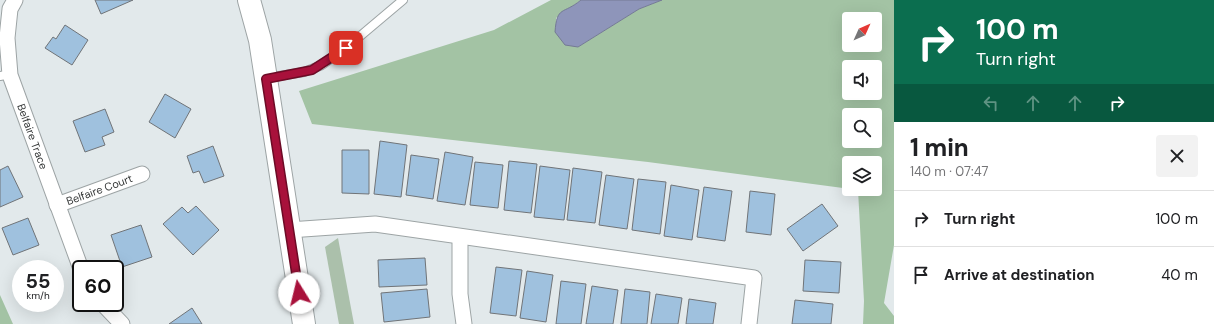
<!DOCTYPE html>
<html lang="en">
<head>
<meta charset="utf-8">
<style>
  body { margin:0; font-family:"DM Sans",sans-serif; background:#f2f2f2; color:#202124; height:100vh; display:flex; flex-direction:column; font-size:15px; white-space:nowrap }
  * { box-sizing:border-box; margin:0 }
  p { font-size:13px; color:#757577 }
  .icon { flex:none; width:22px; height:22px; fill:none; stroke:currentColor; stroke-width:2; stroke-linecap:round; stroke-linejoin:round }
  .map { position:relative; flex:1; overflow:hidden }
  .details { display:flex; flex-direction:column; background:#fff; width:320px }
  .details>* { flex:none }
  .top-card { background:#0b6e4f; color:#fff; overflow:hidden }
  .needle { width:26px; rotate:45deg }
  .tools { position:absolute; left:842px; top:12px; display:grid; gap:8px }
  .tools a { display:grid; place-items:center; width:40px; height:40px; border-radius:4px; background:#fff; box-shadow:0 4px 16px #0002; font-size:20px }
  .speed { position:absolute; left:12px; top:260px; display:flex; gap:8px; font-size:20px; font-weight:700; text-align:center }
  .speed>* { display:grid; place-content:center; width:52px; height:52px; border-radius:50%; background:#fff; box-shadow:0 4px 16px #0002; line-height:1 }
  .speed small { font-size:10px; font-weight:400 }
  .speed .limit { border:2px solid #111; border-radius:6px; background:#fff; color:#111 }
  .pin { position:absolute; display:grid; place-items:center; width:34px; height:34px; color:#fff; margin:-17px; border-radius:8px; box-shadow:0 2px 6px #0006 }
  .me { position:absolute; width:44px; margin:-22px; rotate:351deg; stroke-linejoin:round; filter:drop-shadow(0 0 3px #0008) }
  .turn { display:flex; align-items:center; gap:14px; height:84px; padding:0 16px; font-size:18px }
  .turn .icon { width:52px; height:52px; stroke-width:2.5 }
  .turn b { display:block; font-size:28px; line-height:34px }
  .lanes { display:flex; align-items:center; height:38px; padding:0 16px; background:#0003; justify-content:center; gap:20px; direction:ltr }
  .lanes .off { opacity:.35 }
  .round { display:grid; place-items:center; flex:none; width:42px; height:42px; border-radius:4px; background:#f2f2f2 }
  .overview { display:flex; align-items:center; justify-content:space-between; height:68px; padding:0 16px }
  h1 { font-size:24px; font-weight:800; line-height:30px }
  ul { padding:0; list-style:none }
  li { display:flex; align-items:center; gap:12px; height:56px; padding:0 16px; border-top:1px solid #e0e0e0 }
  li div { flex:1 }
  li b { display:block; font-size:15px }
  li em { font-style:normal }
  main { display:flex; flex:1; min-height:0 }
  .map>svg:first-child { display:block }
</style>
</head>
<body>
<main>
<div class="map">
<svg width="894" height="324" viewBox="0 0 894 324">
  <rect width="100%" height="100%" fill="#e2e9eb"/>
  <path fill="#abc0ab" d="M338 238 354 324H339L325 247Z"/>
  <path fill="#a3c3a4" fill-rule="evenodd" d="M551 0H581L556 18V24L578 47 639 9 662 0H894V245L884 303 894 316V324H863L864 301 858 190 648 162 312 124 299 91 494 30ZM849 19H875V45H849ZM849 67H875V93H849ZM849 115H875V141H849ZM849 163H875V189H849Z
    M0 295 13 324H0Z"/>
  <path fill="#8e95ba" stroke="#747a94" d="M581 0H662L639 9 578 47 565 45 555 32C557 5 563 15 581 0Z"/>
  <path fill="#9fc1de" stroke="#707478" d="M95 0H133L101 14Z
    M65 25 88 40 72 65 45 48 53 37 56 39Z
    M165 94 191 109 175 138 149 122Z
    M105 109 114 132 102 137 105 145 85 152 73 121Z
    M380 141 407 145 401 197 374 194Z
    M213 146 224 176 204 183 199 171 193 173 187 156Z
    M342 150H369V194L342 193Z
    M445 152 473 157 465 205 437 201Z
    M411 155 439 159 433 199 406 195Z
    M509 161 537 164 531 213 504 210Z
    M475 162 503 165 498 208 470 205Z
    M8 166 23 197 0 207V170Z
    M540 166 570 170 564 220 534 217Z
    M573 168 602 172 595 223 567 220Z
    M606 175 634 179 627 229 599 225Z
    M638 179 666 182 660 234 632 230Z
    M671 185 699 190 692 240 664 236Z
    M704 187 732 191 725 241 697 237Z
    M750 191 775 194 771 235 746 232Z
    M822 204 838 226 803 251 787 229Z
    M196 206 219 230 193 255 163 224 182 207 188 213Z
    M28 218 39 245 13 255 2 228Z
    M141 225 152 257 122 267 111 235Z
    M425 258 427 285 379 287 378 260Z
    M805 260 841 262 839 293 803 291Z
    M496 267 522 270 516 316 490 313Z
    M527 271 553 275 546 322 520 318Z
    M561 281 586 284 581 324H556Z
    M592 286 618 290 613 324H586Z
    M427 289 430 317 384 322 381 293Z
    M625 289 650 292 647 324H621Z
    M656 294 682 298 678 324H651Z
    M689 299 716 303 713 324H686Z
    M795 300 833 304 831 324H792Z
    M192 308 202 324H169Z"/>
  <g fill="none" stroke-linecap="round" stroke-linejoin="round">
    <g stroke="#9da4a5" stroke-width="10">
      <path id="service" d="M0 76 10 74
        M267 78 304 72 322 65 346 48 403 0"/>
    </g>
    <g stroke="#9da4a5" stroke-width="17">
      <g id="minor">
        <path id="s1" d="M15 0 10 9 7 38 10 75 81 269"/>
        <path id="s2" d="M57 205 142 174"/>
        <path d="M289 230 375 224 754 278 749 324"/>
        <path d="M460 237V294L464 324"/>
        <path d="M102 303 122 324"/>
      </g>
    </g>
    <g stroke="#9da4a5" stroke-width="24">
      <path id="primary" d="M249 0 260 40 304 324"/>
    </g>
    <use href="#service" stroke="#fff" stroke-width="8"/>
    <use href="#minor" stroke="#fff" stroke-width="15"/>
    <use href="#primary" stroke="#fff" stroke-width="22"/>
  </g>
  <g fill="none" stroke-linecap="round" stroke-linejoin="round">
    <g stroke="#6d0b26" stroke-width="10">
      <path id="route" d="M299 293 266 79 312 70 346 48"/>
    </g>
    <use href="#route" stroke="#a8113b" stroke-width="7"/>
  </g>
  <g text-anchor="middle" stroke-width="3" stroke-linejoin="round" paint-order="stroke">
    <g font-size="11" fill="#373a3a" stroke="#fff">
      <text dy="4" stroke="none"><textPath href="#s1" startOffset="142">Belfaire Trace</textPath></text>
      <text dy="4" stroke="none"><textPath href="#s2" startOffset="45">Belfaire Court</textPath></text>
    </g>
  </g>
</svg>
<div class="tools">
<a><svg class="needle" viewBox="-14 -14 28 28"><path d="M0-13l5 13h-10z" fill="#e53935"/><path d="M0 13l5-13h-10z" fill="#757577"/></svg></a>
<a><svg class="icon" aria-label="sound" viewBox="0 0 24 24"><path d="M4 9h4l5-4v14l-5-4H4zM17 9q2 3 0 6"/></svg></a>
<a><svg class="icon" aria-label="search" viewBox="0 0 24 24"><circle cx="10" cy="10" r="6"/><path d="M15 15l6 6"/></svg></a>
<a><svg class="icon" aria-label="layers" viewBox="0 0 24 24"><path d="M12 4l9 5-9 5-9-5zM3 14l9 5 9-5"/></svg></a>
</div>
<div class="speed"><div>55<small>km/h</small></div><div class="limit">60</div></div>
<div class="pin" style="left:346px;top:48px;background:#d93025"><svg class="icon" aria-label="arrive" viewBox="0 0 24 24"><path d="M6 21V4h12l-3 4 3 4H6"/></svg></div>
<svg class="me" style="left:299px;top:293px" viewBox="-20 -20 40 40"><circle r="19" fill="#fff"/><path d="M0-13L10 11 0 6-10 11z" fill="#a8113b"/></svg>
</div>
<section class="details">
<div class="top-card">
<div class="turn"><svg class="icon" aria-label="right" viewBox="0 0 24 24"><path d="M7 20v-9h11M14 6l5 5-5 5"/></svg><div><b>100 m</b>Turn right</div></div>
<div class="lanes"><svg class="icon off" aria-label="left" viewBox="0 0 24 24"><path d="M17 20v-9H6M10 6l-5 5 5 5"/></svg><svg class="icon off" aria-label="ahead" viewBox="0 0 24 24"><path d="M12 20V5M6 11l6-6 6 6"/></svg><svg class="icon off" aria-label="ahead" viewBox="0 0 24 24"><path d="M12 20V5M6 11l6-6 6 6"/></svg><svg class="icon" aria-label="right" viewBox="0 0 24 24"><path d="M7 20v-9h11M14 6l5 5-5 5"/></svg></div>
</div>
<div class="overview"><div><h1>1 min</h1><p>140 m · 07:47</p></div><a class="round"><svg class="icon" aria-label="close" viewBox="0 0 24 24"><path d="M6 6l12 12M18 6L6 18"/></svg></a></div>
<ul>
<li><svg class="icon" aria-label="right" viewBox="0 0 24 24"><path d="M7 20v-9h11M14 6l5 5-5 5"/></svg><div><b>Turn right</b></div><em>100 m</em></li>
<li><svg class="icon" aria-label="arrive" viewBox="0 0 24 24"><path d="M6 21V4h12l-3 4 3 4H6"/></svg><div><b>Arrive at destination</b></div><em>40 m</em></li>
</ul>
</section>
</main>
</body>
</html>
